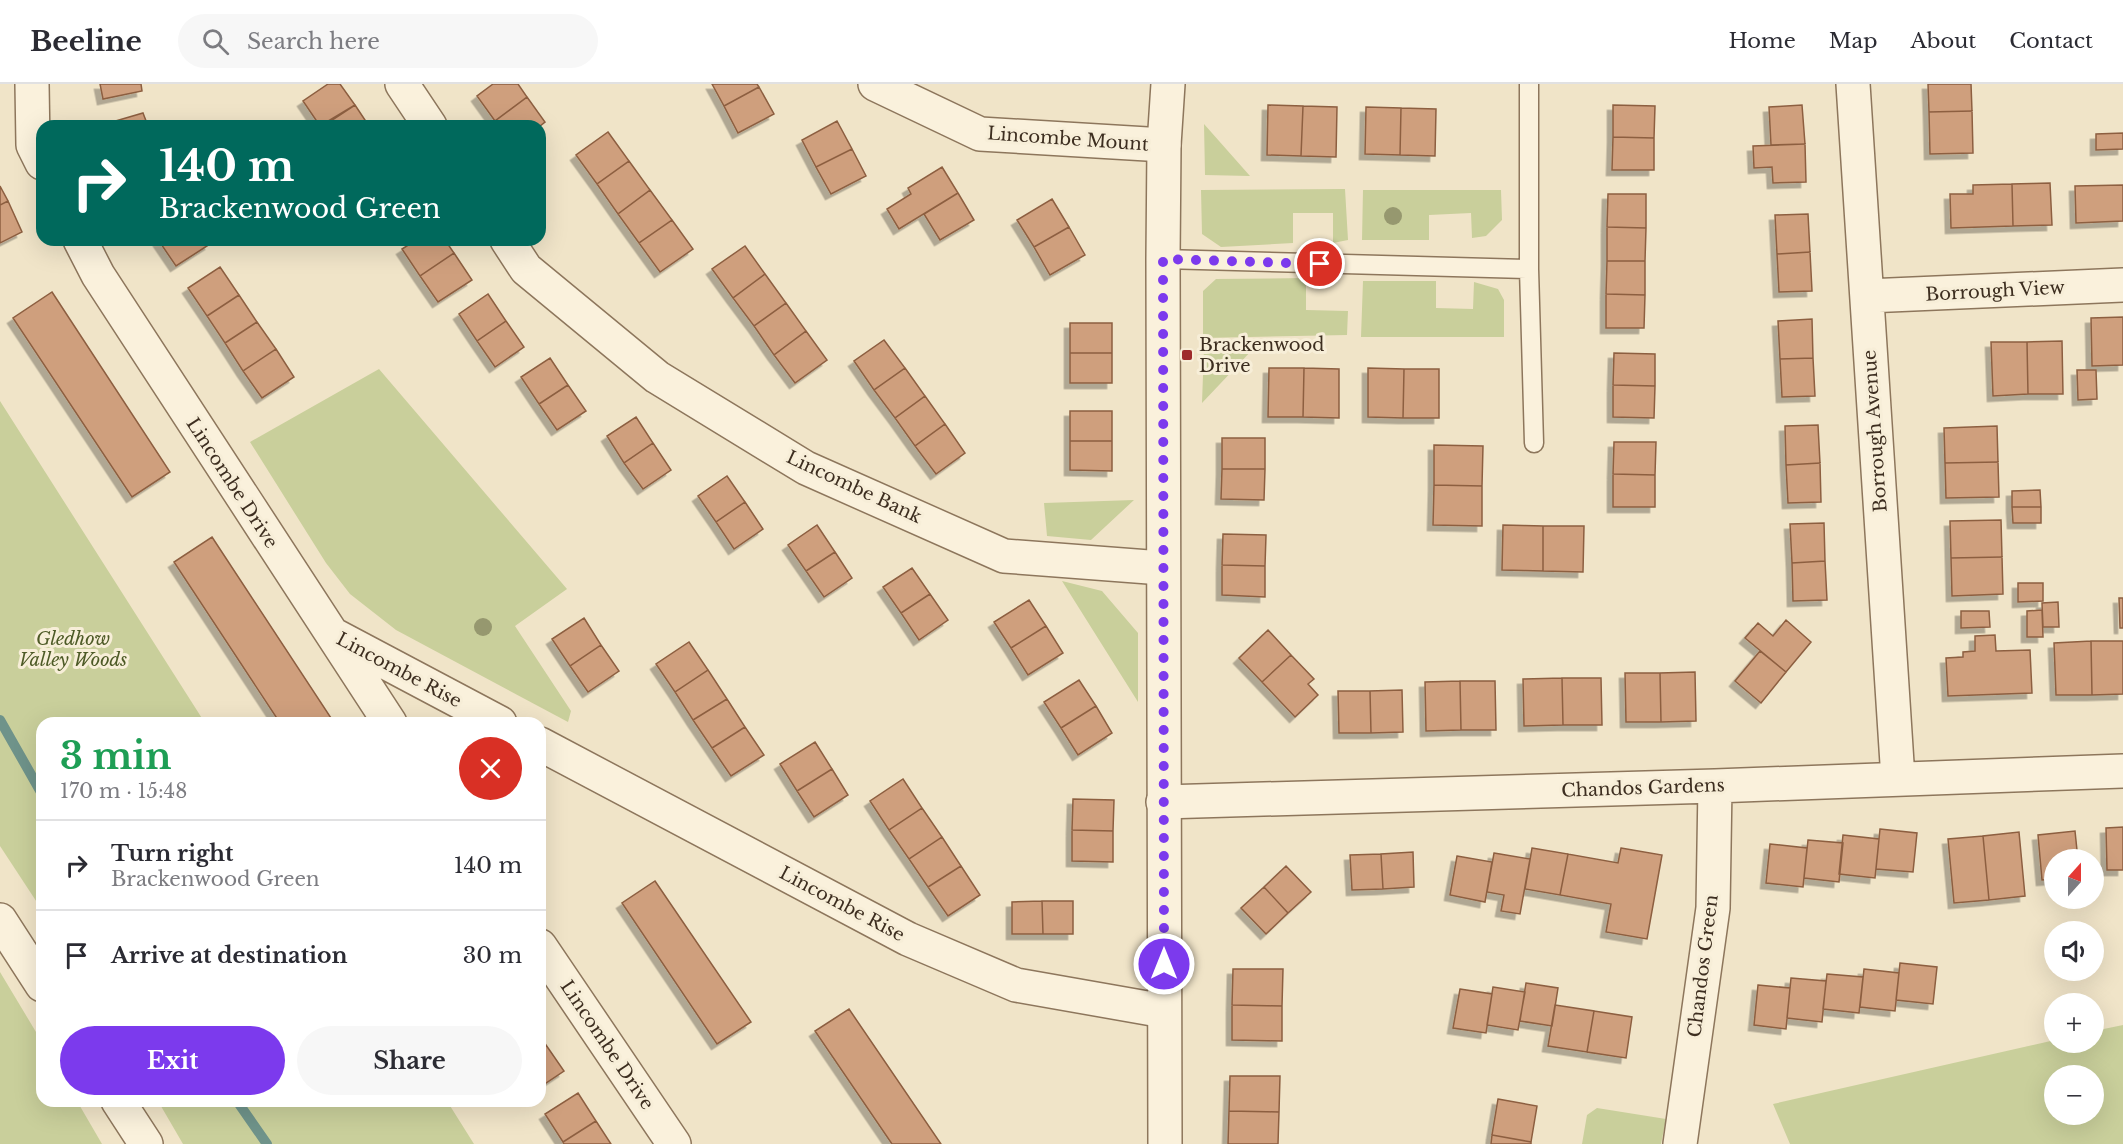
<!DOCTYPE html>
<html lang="en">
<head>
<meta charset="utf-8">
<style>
  body { margin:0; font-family:"Libre Baskerville",serif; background:#f7f7f7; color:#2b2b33; height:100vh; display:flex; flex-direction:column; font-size:22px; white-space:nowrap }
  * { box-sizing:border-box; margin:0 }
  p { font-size:20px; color:#7c7c81 }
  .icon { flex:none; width:33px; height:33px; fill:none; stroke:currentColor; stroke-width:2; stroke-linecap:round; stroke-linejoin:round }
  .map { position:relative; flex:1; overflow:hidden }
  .details { position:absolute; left:36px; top:633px; width:510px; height:390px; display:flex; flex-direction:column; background:#fff; border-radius:18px; box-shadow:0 6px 24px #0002 }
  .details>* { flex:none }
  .guide { position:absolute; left:36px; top:36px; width:510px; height:126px; border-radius:18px; box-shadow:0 6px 24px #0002; background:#00695c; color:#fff; overflow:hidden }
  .needle { width:39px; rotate:21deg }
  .buttons { position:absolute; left:2044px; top:765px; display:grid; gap:12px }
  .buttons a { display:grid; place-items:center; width:60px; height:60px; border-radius:50%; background:#fff; box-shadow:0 6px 24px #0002; font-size:30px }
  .pin { position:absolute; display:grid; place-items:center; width:51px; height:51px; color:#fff; margin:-26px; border:3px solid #fff; border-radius:50%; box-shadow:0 2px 6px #0007 }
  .me { position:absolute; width:66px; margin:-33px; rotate:0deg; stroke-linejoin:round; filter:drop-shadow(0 0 4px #0008) }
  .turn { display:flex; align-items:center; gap:21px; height:126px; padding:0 24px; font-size:27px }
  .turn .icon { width:78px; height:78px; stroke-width:2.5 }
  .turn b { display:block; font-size:42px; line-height:51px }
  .round { display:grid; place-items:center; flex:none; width:63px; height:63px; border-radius:32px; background:#f7f7f7 }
  .headline { display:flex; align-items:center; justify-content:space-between; height:102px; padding:0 24px }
  h1 { font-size:36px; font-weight:800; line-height:45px; color:#1e9e55 }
  .cta { display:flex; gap:12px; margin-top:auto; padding:12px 24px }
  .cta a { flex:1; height:69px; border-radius:36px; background:#7c3aed; color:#fff; font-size:24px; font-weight:800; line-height:69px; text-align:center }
  .cta a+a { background:#f7f7f7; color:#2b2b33 }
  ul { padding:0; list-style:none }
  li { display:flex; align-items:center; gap:18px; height:90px; padding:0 24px; border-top:2px solid #e1e1e2 }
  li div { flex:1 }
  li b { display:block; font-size:22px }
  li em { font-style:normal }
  header { display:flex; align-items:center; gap:36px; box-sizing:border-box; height:84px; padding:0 30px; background:#fff; border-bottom:2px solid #e1e1e2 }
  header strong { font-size:28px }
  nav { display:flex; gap:33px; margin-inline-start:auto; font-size:21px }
  .search { width:420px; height:54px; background:#f7f7f7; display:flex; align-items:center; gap:15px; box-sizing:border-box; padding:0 21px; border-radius:33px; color:#7c7c81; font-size:22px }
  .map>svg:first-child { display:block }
</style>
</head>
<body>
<header>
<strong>Beeline</strong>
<div class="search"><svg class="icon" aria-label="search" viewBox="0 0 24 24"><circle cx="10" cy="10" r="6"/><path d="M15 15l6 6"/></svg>Search here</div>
<nav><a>Home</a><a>Map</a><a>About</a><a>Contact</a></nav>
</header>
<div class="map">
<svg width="2123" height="1060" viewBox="0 0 2123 1060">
  <defs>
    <filter id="shadow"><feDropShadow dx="-5.5" dy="5.5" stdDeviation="0" flood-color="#0004"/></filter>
  </defs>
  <rect width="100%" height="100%" fill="#f0e4c8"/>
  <path fill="#c9cf9b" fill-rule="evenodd" d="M1204 40 1250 92 1205 91Z
    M1345 105 1348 156 1333 159V129H1293V159L1221 163 1202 150 1201 106Z
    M1363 106H1501L1502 136 1486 152 1472 154 1471 129 1429 131V156H1362Z
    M1306 194V226L1348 227 1347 251 1203 254V207L1216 195Z
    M1363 197H1436V224L1473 225 1474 198 1498 205 1504 216V253H1361Z
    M1204 263 1254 264 1202 319Z
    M379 285 567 505 515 542 571 627 568 638 396 546 350 510 326 479 250 358Z
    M0 317 205 639H42V826L0 762Z
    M1134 416 1091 456 1047 452 1044 419Z
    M1062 497 1102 507 1138 549V618Z
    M0 888 42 958V1017H77L102 1060H0Z
    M2123 941V1060H1790L1773 1020 2055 956V958H2094V947ZM2055 992H2094V1030H2055Z
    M158 1017H447L474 1060H183Z
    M1597 1024 1666 1035 1661 1060H1582L1587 1031Z"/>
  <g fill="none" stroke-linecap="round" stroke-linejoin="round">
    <path stroke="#6f938a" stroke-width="10" d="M0 636 42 710
      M237 1017 267 1060"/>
  </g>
  <path fill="#cf9f7d" stroke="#8d5f41" stroke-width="1.5" filter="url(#shadow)" d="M100 0H141L142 7 103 15Z
    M328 0H340L355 21 320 42 303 17Z
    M493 0H518L527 13 495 37 477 12Z
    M712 0H757L759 3 724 22Z
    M1928 0H1971L1972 27 1929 28Z
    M759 3 774 30 738 49 724 22Z
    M527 13 545 38 540 42H499L495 37Z
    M355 21 369 42H323Z
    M1268 21 1303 22 1301 72 1267 71Z
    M1613 21 1655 22 1654 54 1613 53Z
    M1802 21 1805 60 1771 61 1769 23Z
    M1303 22 1337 23 1336 73 1301 72Z
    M1366 23 1401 24 1400 71 1365 70Z
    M1401 24 1436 25 1435 72 1400 71Z
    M1972 27 1973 69 1930 70 1929 28Z
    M143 29 148 42H105V40Z
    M837 37 852 65 816 83 802 56Z
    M608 48 629 77 597 100 576 71Z
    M2123 49V65L2096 66V50Z
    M1613 53 1654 54V86H1612Z
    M1805 60 1806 98 1773 99 1772 83 1754 84 1753 62Z
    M852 65 866 92 831 110 816 83Z
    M629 77 650 106 618 130 597 100Z
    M942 83 958 109 899 145 887 125 911 110 908 104Z
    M2050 99 2052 141 2013 142 2012 100Z
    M2012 100 2013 142 1951 144 1950 110H1973V101Z
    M2123 101V137L2076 139 2075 102Z
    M0 102 8 117 0 121Z
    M650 106 672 136 639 159 618 130Z
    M958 109 974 136 940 156 924 130Z
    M1608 110H1646V144L1607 143Z
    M1052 115 1069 143 1034 163 1017 136Z
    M8 117 22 148 0 159V121Z
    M1808 130 1810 168 1777 170 1775 131Z
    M672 136 693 165 660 188 639 159Z
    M1069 143 1085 171 1050 191 1034 163Z
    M1607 143 1646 144 1645 177H1607Z
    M207 156 210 160 176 182 159 157Z
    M416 156H445L454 169 420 192 402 165Z
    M745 162 765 190 733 214 712 185Z
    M1810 168 1812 207 1779 208 1777 170Z
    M454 169 472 196 438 218 420 192Z
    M1607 177H1645V211L1606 210Z
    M220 183 239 211 207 232 188 204Z
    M765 190 786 219 754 242 733 214Z
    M52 208 170 388 132 413 13 234Z
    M488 210 506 237 477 257 459 230Z
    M1606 210 1645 211 1644 244H1606Z
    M239 211 257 238 225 259 207 232Z
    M786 219 806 247 774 271 754 242Z
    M2123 233V281L2092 282 2091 234Z
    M1812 235 1813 274 1780 275 1778 237Z
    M506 237 524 263 495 283 477 257Z
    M257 238 276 265 243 287 225 259Z
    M1070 239H1112V269H1070Z
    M806 247 827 276 795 299 774 271Z
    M884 256 905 284 874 306 854 277Z
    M2062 257 2063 310H2028L2027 258Z
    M1991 258H2027L2028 310 1993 312Z
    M276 265 294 293 262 314 243 287Z
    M1070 269H1112V299H1070Z
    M1614 269 1655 270V302L1613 301Z
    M550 274 568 301 539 320 521 293Z
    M1813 274 1815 312 1782 313 1780 275Z
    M905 284 925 312 895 334 874 306Z
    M1269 284H1304L1303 333H1268Z
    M1304 284 1339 285V334L1303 333Z
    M1368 284 1404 285 1403 334 1368 333Z
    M1404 285H1439V334H1403Z
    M2077 286H2096L2097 315 2078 316Z
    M568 301 586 327 557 346 539 320Z
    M1613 301 1655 302 1654 334 1613 333Z
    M925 312 945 340 915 362 895 334Z
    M1070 327H1112V357H1070Z
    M636 333 653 359 624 379 607 352Z
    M945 340 965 369 936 390 915 362Z
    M1818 341 1820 379 1786 381 1785 342Z
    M1997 342 1998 378 1945 379 1944 344Z
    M1222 354H1265V385H1222Z
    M1070 357H1112V387L1070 386Z
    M1614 358H1656L1655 391 1613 390Z
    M653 359 671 386 643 405 624 379Z
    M1434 361 1483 362 1482 402 1434 401Z
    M1998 378 1999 413 1946 414 1945 379Z
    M1820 379 1821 418 1788 419 1786 381Z
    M1222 385H1265L1264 416 1221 415Z
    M1613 390 1655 391V423H1613Z
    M727 392 745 418 716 438 698 412Z
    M1434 401 1482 402V442L1433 441Z
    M2040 406 2041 423H2012V407Z
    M745 418 763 445 734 465 716 438Z
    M2012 423H2041V439H2013Z
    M2001 436 2002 473 1951 474 1950 437Z
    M1824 439 1825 477 1792 479 1790 440Z
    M817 441 835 468 806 487 788 461Z
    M1503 441 1543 442V487L1502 486Z
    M1543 442H1584L1583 488 1543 487Z
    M1223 450 1266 451 1265 482 1222 481Z
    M212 453 333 637 330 639H280L174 478Z
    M835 468 852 494 824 513 806 487Z
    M2002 473 2003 510 1952 512 1951 474Z
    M1825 477 1827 516 1793 517 1792 479Z
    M1222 481 1265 482V513L1222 511Z
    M912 484 930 510 901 529 883 503Z
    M2018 499H2043V517L2018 518Z
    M930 510 948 536 919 556 901 529Z
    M2119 514H2123V544H2120Z
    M1029 516 1046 542 1011 564 994 538Z
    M2058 518 2059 543H2043L2042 519Z
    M2042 526 2043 553H2027V527Z
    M1961 527H1989L1990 543 1961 544Z
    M584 534 601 561 570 582 552 555Z
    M1786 536 1811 558 1786 588 1745 554 1758 539 1773 552Z
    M1046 542 1063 569 1028 591 1011 564Z
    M1268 546 1291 571 1262 598 1239 574Z
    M1995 551 1996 567 2030 566 2032 609 1948 612 1946 574 1963 573V568L1975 567V552Z
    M2091 557H2123V610L2092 611Z
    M2091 557 2092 611H2056L2054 559Z
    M689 558 708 586 675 608 656 580Z
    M601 561 619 587 588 608 570 582Z
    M1760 567 1786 588 1761 619 1735 597Z
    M1291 571 1314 595 1308 600 1318 611 1295 633 1262 598Z
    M708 586 727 615 693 636 675 608Z
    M1695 588 1696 637 1661 638 1660 589Z
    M1625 589H1660L1661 638H1626Z
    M1562 594H1601L1602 641H1563Z
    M1562 594 1563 641 1524 642 1523 595Z
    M1079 596 1096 622 1061 644 1044 618Z
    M1460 597H1495L1496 646H1461Z
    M1460 597 1461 646 1426 647 1425 598Z
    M1402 606 1403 648 1371 649 1370 607Z
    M1338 607H1370L1371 649H1339Z
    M727 615 745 643 712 664 693 636Z
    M1096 622 1112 649 1078 671 1061 644Z
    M745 643 764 671 731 692 712 664Z
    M815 658 832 685 797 707 780 680Z
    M832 685 848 711 814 733 797 707Z
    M903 695 922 724 889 746 870 717Z
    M1073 715 1114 716 1113 747 1072 746Z
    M922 724 942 753 909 775 889 746Z
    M2123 743V786H2107L2106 744Z
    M1880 745 1917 749 1913 788 1876 785Z
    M1072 746 1113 747V778L1072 777Z
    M2075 747 2078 776H2055V795L2042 796 2038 751Z
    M2019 748 2025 812 1989 816 1983 752Z
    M1843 751 1879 755 1875 794 1839 790Z
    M1983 752 1989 816 1954 819 1948 755Z
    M942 753 961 782 928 803 909 775Z
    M1808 756 1843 759 1839 798 1804 794Z
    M1770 760 1807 764 1803 803 1766 799Z
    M1532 764 1568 770 1560 811 1525 805Z
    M1621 764 1662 771 1647 855 1606 848 1611 820 1560 811 1568 770 1618 779Z
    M1413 768 1414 803 1383 805 1381 770Z
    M1494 769 1530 775 1520 830 1501 827 1504 811 1487 808Z
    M1381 770 1383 805 1352 806 1350 771Z
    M1457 772 1492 778 1485 818 1450 811Z
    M961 782 980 811 948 832 928 803Z
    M1286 782 1311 808 1288 829 1264 803Z
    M655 797 751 938 717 960 622 819Z
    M1264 803 1288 829 1266 850 1241 824Z
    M1042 817H1073V850H1043Z
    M1042 817 1043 850H1012V818Z
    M1900 879 1937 883 1933 920 1896 916Z
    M1233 885H1283L1282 922 1232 921Z
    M1864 885 1899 889 1895 927 1860 923Z
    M1827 890 1863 893 1859 929 1823 925Z
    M1791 894 1826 897 1822 938 1787 934Z
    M1526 899 1558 904 1552 942 1520 937Z
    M1758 901 1790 904 1786 945 1754 941Z
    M1493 903 1525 908 1518 946 1487 941Z
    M1460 905 1492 910 1486 949 1453 944Z
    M1232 921 1282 922V957L1232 956Z
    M1555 921 1594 927 1587 968 1548 962Z
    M849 925 941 1060H892L815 947Z
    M1594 927 1632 933 1626 974 1587 968Z
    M540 951 546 961 540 965Z
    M546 961 564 987 540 1003V965Z
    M1230 992H1280L1279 1028 1229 1027Z
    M578 1009 596 1037 563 1058 545 1030Z
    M1498 1015 1537 1022 1531 1058 1492 1051Z
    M1229 1027 1279 1028 1278 1060H1228Z
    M596 1037 611 1060H564L563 1058Z
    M1492 1051 1531 1058V1060H1491Z"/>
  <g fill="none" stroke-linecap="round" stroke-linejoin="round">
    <g stroke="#8d765c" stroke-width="21">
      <path id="service" d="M1529 0V185L1534 359
        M1163 175 1529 185"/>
    </g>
    <g stroke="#8d765c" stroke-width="36">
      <path id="minor" d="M32 0 33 61 42 79
        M402 0 430 42
        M875 0 980 50 1164 61
        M1853 0 1898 695
        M80 156 98 191 390 639
        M507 156 526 185 657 293 806 384 1004 472 1162 484
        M1867 212 2123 201
        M334 551 500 639
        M540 660 908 855 1016 901 1164 927
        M1163 718 1715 702 2123 687
        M540 862 674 1060
        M1680 1060 1713 824 1715 702"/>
    </g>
    <g stroke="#8d765c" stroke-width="36">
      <path id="tertiary" d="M0 836 42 901
        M118 1017 146 1060
        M1165 1060 1163 175 1164 61 1168 0"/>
    </g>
    <use href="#service" stroke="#faf1dc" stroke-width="18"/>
    <use href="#minor" stroke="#faf1dc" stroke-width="33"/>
    <use href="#tertiary" stroke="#faf1dc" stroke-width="33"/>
  </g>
  <g fill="#96986f">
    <circle cx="1393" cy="132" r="9"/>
    <circle cx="483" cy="543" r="9"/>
  </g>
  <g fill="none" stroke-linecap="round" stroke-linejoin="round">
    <path stroke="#7c3aed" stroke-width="10" stroke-dasharray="0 18" d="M1164 880 1163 175 1320 180"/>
  </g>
  <rect fill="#9e2a2b" stroke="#f7eed8" stroke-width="2" x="1181" y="265" width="12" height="12" rx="3"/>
  <g text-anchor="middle" stroke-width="6" stroke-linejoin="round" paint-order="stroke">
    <g font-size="18" fill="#3d2e20" stroke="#f7eed8">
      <text transform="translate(1068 55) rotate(4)" y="6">Lincombe Mount</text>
      <text transform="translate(1995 207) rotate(-3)" y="6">Borrough View</text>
      <text transform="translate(1875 347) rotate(-94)" y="6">Borrough Avenue</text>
      <text transform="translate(232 399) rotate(57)" y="6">Lincombe Drive</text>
      <text transform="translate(854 403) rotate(25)" y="6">Lincombe Bank</text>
      <text transform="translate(399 586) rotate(28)" y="6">Lincombe Rise</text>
      <text transform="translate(1643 704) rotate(-2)" y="6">Chandos Gardens</text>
      <text transform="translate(842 820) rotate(28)" y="6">Lincombe Rise</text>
      <text transform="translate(1703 882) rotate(-83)" y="6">Chandos Green</text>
      <text transform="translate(607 961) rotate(56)" y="6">Lincombe Drive</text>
    </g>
    <g font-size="18" fill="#3d2e20" stroke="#f7eed8" text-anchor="start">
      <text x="1199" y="267">Brackenwood<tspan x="1199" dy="21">Drive</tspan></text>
    </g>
    <g font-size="18" font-style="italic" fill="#4d5a26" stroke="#f7eed8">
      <text x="73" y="561">Gledhow<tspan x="73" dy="21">Valley Woods</tspan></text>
    </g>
  </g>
</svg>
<div class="buttons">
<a><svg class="needle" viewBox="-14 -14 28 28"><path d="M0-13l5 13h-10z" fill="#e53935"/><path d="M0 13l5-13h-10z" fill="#7c7c81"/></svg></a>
<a><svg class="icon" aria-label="sound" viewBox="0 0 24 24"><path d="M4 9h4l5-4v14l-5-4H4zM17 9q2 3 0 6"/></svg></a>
<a>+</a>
<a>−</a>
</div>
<div class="pin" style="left:1320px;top:180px;background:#d93025"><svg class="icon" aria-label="arrive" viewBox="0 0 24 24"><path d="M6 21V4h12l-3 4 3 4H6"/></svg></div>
<svg class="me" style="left:1164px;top:880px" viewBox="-20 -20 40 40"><circle r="17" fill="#7c3aed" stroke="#fff" stroke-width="3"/><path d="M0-11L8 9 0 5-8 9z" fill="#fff"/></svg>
<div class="guide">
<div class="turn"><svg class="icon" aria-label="right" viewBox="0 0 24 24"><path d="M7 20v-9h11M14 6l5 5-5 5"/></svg><div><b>140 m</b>Brackenwood Green</div></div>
</div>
<section class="details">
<div class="headline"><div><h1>3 min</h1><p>170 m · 15:48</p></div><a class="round" style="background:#d93025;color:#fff"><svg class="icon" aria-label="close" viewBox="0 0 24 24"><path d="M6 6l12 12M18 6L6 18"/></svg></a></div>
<ul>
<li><svg class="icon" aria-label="right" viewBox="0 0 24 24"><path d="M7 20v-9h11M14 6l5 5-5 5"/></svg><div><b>Turn right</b><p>Brackenwood Green</p></div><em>140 m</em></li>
<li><svg class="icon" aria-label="arrive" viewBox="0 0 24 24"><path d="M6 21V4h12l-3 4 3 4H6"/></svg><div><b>Arrive at destination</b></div><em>30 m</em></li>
</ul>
<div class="cta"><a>Exit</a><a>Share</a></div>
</section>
</div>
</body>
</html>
